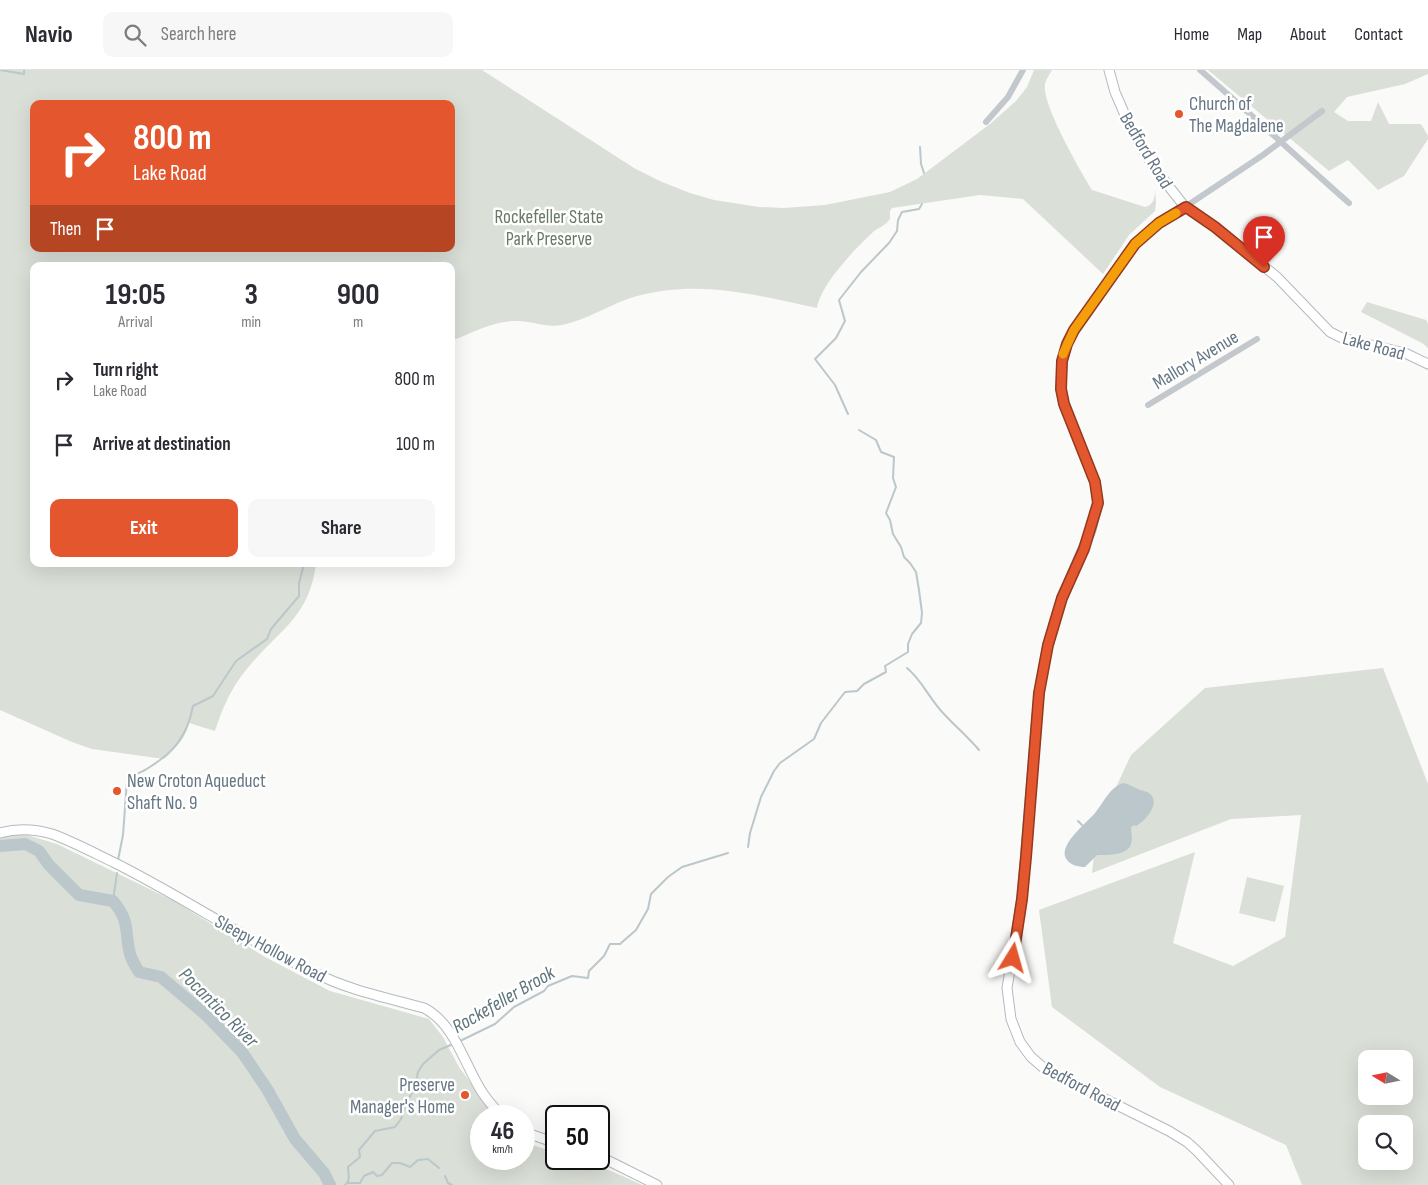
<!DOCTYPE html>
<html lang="en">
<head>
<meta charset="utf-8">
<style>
  body { margin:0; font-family:"Sofia Sans Condensed",sans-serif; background:#f7f7f7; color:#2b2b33; height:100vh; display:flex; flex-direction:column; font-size:19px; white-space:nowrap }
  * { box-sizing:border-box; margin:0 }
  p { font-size:16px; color:#7c7c81 }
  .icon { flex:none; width:28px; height:28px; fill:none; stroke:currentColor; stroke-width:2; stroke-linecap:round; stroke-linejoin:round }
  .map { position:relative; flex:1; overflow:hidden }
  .panel { position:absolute; left:30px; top:192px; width:425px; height:305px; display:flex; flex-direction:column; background:#fff; border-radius:10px; box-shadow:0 5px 20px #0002 }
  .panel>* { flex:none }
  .banner { position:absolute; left:30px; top:30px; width:425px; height:152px; border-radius:10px; box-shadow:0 5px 20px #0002; background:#e4572e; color:#fff; overflow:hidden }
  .needle { width:32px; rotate:280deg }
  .controls { position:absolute; left:1358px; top:980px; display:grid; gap:10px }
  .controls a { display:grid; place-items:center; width:55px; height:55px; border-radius:10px; background:#fff; box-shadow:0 5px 20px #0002; font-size:25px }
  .speed { position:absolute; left:470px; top:1035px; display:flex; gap:10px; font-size:25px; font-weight:700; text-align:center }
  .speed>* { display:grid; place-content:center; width:65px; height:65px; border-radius:50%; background:#fff; box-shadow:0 5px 20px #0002; line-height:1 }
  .speed small { font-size:12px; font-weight:400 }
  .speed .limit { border:2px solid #111; border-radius:8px; background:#fff; color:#111 }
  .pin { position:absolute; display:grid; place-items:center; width:42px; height:42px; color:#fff; margin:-51px -21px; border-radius:50% 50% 50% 0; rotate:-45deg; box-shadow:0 0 5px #0007 }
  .pin .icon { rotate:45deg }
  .me { position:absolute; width:55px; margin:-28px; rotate:8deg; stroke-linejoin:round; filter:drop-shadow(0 0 4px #0008) }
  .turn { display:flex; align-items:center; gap:18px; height:105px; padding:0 20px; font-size:22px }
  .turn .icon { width:65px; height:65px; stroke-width:2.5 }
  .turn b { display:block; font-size:35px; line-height:42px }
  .then { display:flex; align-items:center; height:48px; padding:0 20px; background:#0003; gap:10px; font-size:19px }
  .eta { display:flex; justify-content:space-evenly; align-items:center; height:85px; text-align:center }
  .eta b { font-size:30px; font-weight:700; line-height:35px }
  .primary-button { display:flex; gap:10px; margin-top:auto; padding:10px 20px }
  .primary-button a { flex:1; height:58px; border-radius:10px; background:#e4572e; color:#fff; font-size:20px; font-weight:700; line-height:58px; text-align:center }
  .primary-button a+a { background:#f7f7f7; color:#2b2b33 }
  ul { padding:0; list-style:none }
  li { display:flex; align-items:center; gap:15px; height:65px; padding:0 20px }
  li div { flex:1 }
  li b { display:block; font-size:19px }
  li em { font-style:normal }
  header { display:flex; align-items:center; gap:30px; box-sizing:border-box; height:70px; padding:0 25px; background:#fff; border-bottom:1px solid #e1e1e2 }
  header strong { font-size:24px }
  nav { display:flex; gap:28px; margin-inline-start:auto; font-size:18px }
  .search { width:350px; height:45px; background:#f7f7f7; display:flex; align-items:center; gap:12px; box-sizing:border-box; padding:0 18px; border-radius:10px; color:#7c7c81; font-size:19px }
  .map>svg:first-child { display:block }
</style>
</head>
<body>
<header>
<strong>Navio</strong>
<div class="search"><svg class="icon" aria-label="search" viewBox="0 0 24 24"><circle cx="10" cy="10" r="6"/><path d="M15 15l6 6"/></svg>Search here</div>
<nav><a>Home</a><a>Map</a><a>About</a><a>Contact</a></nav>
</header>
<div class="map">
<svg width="1428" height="1115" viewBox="0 0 1428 1115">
  <rect width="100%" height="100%" fill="#fafaf8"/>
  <path fill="#dadfd7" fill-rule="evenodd" d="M0 0H482L634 98 662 112 690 123 714 130 759 137 784 138 825 135 890 122 917 109 990 54 1016 31 1027 17 1034 0H1052C1050 4 1046 9 1045 14 1041 33 1081 102 1092 120L1145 137C1154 135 1155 127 1155 119L1156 133 1155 141 1129 165 1103 204 1023 129 980 125 892 138 890 141V149C883 158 878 157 872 163 855 179 821 214 817 238 756 225 699 209 637 226 611 233 588 250 562 255 546 258 532 251 517 251 495 250 472 263 451 271V196H34V494H316C309 549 277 561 246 600 231 618 222 639 215 661L189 653C187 666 174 681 164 689L92 679 72 672 0 640ZM34 34H451V179H34Z
    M1208 0H1428V4L1405 14 1347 27 1334 42 1348 51H1371L1378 32 1389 54H1421L1428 66V69L1404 106 1378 120 1348 90 1329 101Z
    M1367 232 1426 250 1428 254V278L1422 273 1361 242Z
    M1383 598 1428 714V1115H1302L1286 1075 1160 1017 1052 937 1039 840 1195 782 1173 873 1233 896 1285 867 1301 745 1231 749 1092 803 1097 758 1131 685 1205 618ZM1366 989H1404V1026H1366ZM1366 1054H1404V1091H1366Z
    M18 764 27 765 57 774 174 831 265 887 330 921 429 949 443 967 459 997 488 1036 498 1046H481V1089H524V1072L556 1083V1089C586 1089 615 1102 642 1115H0V767Z
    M1247 807 1284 816 1275 852 1239 843Z"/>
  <path fill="#bbc7cb" d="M1123 713C1129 714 1133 717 1138 719 1142 721 1146 721 1149 723 1162 733 1145 751 1136 756L1134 755 1131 757C1131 762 1133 769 1131 774 1127 786 1107 785 1097 785L1085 797C1078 797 1071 795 1067 790 1056 776 1087 753 1095 743 1104 732 1109 718 1123 713Z"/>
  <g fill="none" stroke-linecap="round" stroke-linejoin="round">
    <path stroke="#bbc7cb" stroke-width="2" d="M0 0 24 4V0
      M920 77 921 94 924 103
      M848 344 835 315 815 289 836 268 845 251 839 230 861 202 889 173 897 161 898 150 902 142 919 139 922 134
      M907 598C922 610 930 630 944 644 955 656 968 667 979 680
      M1078 751 1083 756
      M748 777 750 763 761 727 774 701 780 693 814 669 821 653 845 622 857 621 864 614 886 602 885 596 908 582V574L912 564 921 553 922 543 919 520 916 502 910 493 904 487 901 477 893 464 890 450 886 443 896 417 893 408 894 387 881 382 876 370 859 360
      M118 790 123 765 127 710C133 705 139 703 145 700 172 684 187 668 193 636L213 626 236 591 267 569 271 559 299 526V513L304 494
      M113 831 117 803
      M460 971 495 954 514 937 544 921 548 916 572 906 588 908 589 901 604 886 610 874H620L636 860 648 839 651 824 668 807 682 797 728 783
      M445 1106 448 1113 452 1115
      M348 1113H360L364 1106 373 1102 377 1106 382 1105 392 1093H400L410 1097 418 1090 428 1089 439 1098
      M345 1115C351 1111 348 1104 348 1097L360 1087 359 1080 375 1061 395 1057 401 1049 406 1034 415 1017 418 1002 423 994 439 980 453 974"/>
    <path stroke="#bbc7cb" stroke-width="12" d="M0 776 25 774 39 781 49 795 79 825 113 831C131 853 124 860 130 884 132 891 136 897 139 902L161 907 206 945 242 982 267 1019 295 1069 324 1103 330 1115"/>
    <g stroke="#b3babf" stroke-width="11">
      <path id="secondary" d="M1109 0 1115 22 1131 59 1152 95 1185 137 1215 157 1277 207 1330 262 1342 268 1405 283 1428 294
        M1185 137 1159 153 1135 174 1074 261 1067 274 1062 291 1061 319 1064 333 1095 412 1098 433 1091 460 1062 528 1048 575 1039 623 1022 829 1007 918 1011 949 1020 972 1031 987 1045 999 1169 1061 1187 1072 1197 1081 1229 1115
        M0 763C18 758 34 759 52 764 74 772 94 783 115 793 183 827 246 870 315 903 348 920 388 928 424 938 455 954 464 994 482 1022 488 1031 495 1039 502 1046
        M524 1062 556 1073
        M599 1086 657 1115"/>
    </g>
    <path stroke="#c3c8cc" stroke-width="6" d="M1200 0C1250 43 1299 89 1349 133
      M986 52 1008 27 1023 0
      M1185 137 1263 85 1322 41
      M1148 335 1257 269"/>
    <use href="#secondary" stroke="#fff" stroke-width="9"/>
  </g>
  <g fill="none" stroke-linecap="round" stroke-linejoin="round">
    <g stroke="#94391e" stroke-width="12">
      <path id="route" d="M1013 888 1022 829 1026 787 1039 623 1048 575 1062 528 1084 479 1098 433 1095 412 1064 334 1061 319 1062 291 1067 274 1074 260 1135 174 1159 153 1186 137 1215 157 1264 197"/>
    </g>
    <use href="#route" stroke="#e4572e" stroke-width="9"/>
    <path stroke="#f59e0b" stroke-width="9" d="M1063 284 1074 260 1135 174 1159 153 1176 143"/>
  </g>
  <g fill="#e4572e" stroke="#fff" stroke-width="2">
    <circle cx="1179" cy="44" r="5"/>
    <circle cx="117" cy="721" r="5"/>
    <circle cx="465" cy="1025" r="5"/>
  </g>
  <g text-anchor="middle" stroke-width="5" stroke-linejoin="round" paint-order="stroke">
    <g font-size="19" fill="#657683" stroke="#fff" text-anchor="start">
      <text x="1189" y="40">Church of<tspan x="1189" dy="22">The Magdalene</tspan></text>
      <text x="127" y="717">New Croton Aqueduct<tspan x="127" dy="22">Shaft No. 9</tspan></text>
      <text x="455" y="1021" text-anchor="end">Preserve<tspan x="455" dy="22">Manager's Home</tspan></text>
    </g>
    <g font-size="19" fill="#657683" stroke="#fff">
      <text transform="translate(1147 80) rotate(59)" y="7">Bedford Road</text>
      <text transform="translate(1374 275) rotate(15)" y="7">Lake Road</text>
      <text transform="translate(1195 289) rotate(-31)" y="7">Mallory Avenue</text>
      <text transform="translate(271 878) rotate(28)" y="7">Sleepy Hollow Road</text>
      <text transform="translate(1082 1016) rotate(28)" y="7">Bedford Road</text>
    </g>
    <g font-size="19" fill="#687a64" stroke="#fff">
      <text x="549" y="153">Rockefeller State<tspan x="549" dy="22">Park Preserve</tspan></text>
    </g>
    <g font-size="20" font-style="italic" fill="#60757c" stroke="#fff">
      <text transform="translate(503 929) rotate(-30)" y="7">Rockefeller Brook</text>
      <text transform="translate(219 937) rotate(45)" y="7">Pocantico River</text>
    </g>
  </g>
</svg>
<div class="controls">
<a><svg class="needle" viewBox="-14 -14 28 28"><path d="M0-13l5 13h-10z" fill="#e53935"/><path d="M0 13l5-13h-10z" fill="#7c7c81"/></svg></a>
<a><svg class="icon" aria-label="search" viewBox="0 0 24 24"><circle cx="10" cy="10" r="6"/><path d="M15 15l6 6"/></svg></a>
</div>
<div class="speed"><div>46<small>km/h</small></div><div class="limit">50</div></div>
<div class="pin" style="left:1264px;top:197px;background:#d93025"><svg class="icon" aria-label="arrive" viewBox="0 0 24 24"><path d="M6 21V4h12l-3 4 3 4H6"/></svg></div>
<svg class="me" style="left:1013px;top:888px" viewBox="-20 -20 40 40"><path d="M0-17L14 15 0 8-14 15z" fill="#e4572e" stroke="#fff" stroke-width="4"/></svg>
<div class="banner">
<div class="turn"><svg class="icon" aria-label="right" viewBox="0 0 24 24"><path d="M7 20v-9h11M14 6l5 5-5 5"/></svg><div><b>800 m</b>Lake Road</div></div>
<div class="then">Then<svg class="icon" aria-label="arrive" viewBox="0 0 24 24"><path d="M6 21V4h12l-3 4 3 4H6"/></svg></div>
</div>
<section class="panel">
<div class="eta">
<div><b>19:05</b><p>Arrival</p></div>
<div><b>3</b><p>min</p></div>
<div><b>900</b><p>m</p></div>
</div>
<ul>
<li><svg class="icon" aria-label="right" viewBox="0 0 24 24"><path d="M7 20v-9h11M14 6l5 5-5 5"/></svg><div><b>Turn right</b><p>Lake Road</p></div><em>800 m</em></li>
<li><svg class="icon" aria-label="arrive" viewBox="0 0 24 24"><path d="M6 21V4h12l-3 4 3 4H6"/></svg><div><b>Arrive at destination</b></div><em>100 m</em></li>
</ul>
<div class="primary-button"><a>Exit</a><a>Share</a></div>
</section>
</div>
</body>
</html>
